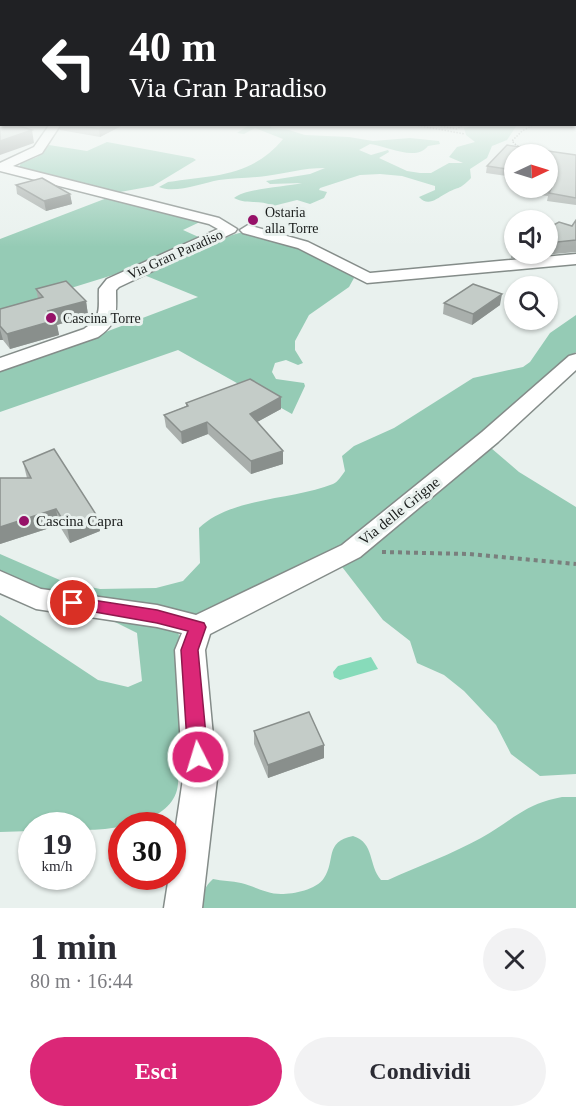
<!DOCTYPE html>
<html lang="it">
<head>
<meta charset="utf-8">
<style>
  body { margin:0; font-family:Georgia,serif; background:#f2f2f3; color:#2b2b33; height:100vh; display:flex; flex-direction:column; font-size:22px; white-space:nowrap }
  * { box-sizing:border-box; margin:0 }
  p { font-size:20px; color:#7c7c81 }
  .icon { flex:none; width:33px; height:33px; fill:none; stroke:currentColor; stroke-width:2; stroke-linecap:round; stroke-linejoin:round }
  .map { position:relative; height:908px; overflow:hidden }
  .details { display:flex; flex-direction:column; background:#fff; flex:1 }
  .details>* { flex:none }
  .banner { position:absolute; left:0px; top:0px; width:576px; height:126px; box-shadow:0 2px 4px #0004; background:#202124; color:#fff; overflow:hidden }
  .needle { width:39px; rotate:86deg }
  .fabs { position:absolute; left:504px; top:144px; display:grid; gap:12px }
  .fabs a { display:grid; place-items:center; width:54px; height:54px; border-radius:50%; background:#fff; box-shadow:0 2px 4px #0004; font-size:30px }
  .speed { position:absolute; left:18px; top:812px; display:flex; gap:12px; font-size:30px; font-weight:700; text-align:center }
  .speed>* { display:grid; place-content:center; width:78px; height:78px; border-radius:50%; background:#fff; box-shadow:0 2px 4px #0004; line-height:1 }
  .speed small { font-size:15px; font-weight:400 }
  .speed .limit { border:9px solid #d22; background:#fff; color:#111 }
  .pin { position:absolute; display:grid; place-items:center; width:51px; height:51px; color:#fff; margin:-26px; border:3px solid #fff; border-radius:50%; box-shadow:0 2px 6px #0007 }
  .me { position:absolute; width:66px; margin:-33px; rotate:355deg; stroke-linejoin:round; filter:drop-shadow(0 0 4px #0008) }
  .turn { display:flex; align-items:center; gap:21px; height:126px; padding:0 30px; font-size:27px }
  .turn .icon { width:78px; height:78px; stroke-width:2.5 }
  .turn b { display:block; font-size:42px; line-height:51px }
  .round { display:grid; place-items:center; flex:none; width:63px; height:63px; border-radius:32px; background:#f2f2f3 }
  .summary { display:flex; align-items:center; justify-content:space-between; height:102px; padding:0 30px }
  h1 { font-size:36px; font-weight:700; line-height:45px }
  .button { display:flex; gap:12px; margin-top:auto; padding:12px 30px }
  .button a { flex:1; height:69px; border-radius:36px; background:#db2777; color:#fff; font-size:24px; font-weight:700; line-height:69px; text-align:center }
  .button a+a { background:#f2f2f3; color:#2b2b33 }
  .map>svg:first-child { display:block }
</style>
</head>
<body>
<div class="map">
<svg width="576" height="908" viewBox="0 0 576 908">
  <rect width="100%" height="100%" fill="#e9f1ee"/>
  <path fill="#95cbb5" d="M249 125H272L271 128 289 130 305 135 349 137 373 141 410 138 439 141 440 144 428 146C416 162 387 146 370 144L359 150 371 155 388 150 389 152 379 158 407 171 420 173H431L449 163H463L449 157 457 147 475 142 466 135 464 128 476 125H517L507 140 492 146 487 158 470 169 471 178C459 191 458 186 445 194 436 199 428 207 419 197L435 190V186L402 176 380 174 360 175 320 188 319 190 327 192 324 198 310 204 297 200 273 206C260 199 247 205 234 198 246 188 285 187 302 183L270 184 266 181 310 174 325 168C302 168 288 173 266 176 250 178 234 178 219 180 202 183 175 194 159 187L168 182C214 175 252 177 283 139L255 128 244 134 237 133Z
    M107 142 193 158 196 160 153 186 120 192 19 167 21 163 37 157 49 145 87 151Z
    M107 198 202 221 183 230 203 239 113 275 0 310V239Z
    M247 231 282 239 349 273 354 278 349 287 309 315 295 341V350L303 363 298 365 286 360 275 363 272 372 276 379 304 383 305 386 292 414 178 350 0 412V372L198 297 144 275 232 235Z
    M576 315V352L557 367 484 442 519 472 576 507V774L540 776 511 754 496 725 464 691 444 675 417 663 410 641 383 620 336 559 178 630C182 656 187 685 185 713 184 723 178 733 177 744 174 759 181 773 177 790 168 824 112 830 83 830L82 825H32L31 831 0 832V615L98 680 128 687 142 681 137 633 113 621 84 614 54 592 30 586 0 570V554L62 581 100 589 156 588 183 581 200 563 199 528C231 497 294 500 333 484 338 482 342 475 345 471L342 456 354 446 394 428 473 378 523 367 530 362 550 333Z
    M562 797H576V908H203C202 895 203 888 213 879 222 881 232 881 241 883 254 886 266 894 281 894 294 894 316 890 324 878 336 860 324 842 353 836 375 843 368 865 381 880H388C419 866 452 854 481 838 512 821 524 804 562 797Z"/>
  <path fill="#87dbba" d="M371 657 378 669 340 680 334 677 333 672 338 666Z"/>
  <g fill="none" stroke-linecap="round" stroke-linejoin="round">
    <g stroke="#848c89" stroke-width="3">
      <path id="minor" d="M50 124H61L42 153 13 166 219 218 237 229 235 232 119 287 116 290C116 314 119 322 98 337L0 371V358L84 329C103 316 98 309 99 289L107 279 218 229 209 224 0 171V163L34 147Z
        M248 225 308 242 370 273 576 254V264L367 283 298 248 243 233 240 230Z
        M576 354V370L498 442 360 557 210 634 205 650 217 779 202 908H164L169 876H172V852L183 779 175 650 182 633 157 627 36 609 0 593V571L41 589 157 605 196 615 342 545 482 432 569 356Z"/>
    </g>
    <path stroke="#7a7f7d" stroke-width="1.5" stroke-dasharray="1.5 1.5" stroke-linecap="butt" d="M444 124H456
      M535 124 522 131 512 141 517 146 539 150
      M415 125 465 134
      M435 125 457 129 464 124"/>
    <path stroke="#7a7f7d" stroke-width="4" stroke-dasharray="4 4" stroke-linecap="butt" d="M382 552 469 554 576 564"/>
    <use href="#minor" fill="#fff" fill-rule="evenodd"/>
  </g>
  <path fill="#a9afac" d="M59 124H125L100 137 60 130Z
    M507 145 576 155V205L547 201 548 196 526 193 527 188H548V154H514V177L486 173 487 166Z
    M16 185 70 194 72 204 46 211 17 194Z
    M576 220V252L511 258 513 246 514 245V254H548V228L572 226Z
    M36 289 86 301 88 315 57 325 59 335 10 349 3 340H0V309L38 298Z
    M444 303 500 305 472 325 443 314Z
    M281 397V409L257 422 283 464 251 474 208 434 182 444 166 427 164 415 186 406V403Z
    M23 462 97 516 100 531 70 543 59 525 0 544V478H27Z
    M254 731 324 758 268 778 254 744Z"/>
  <path fill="#898f8c" d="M108 124H125L100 137 99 129Z
    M32 130 34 143 0 155V141Z
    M70 194 72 204 46 211 44 201Z
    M502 294 500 305 472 325 473 314Z
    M86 301 88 315 57 325 59 335 10 349 7 334 48 311Z
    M0 329 3 340H0Z
    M281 397V409L250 426V414Z
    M207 422 208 434 182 444 181 432Z
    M283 451V464L251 474V461Z
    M56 509 59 525 0 544V527Z
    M97 516 100 531 70 543 67 527Z
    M324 745V758L268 778V765Z"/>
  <path fill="#c4ccc8" stroke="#898f8c" stroke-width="1.5" d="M0 121H2V124H13L32 130 0 141Z
    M71 124H108L99 129Z
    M507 145 576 155V198L549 193 551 189 541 188H548V154H514V170L487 166Z
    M42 178 70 194 44 201 16 185Z
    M576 220V240L548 243V228L559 222 572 226Z
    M66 281 86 301 48 311 56 320 7 334 0 326V309L43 297 36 289Z
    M473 284 502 294 473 314 444 303Z
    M250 379 281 397 250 414 283 451 251 461 207 422 181 432 164 415 188 406 186 403Z
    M54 449 97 516 67 527 56 509 0 527V478H31L23 462Z
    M309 712 324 745 268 765 254 731Z"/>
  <linearGradient id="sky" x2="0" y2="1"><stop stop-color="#81c4d6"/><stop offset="0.49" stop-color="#f5f9f7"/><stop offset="1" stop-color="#f5f9f7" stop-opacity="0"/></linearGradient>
  <rect width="576" height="247" fill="url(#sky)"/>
  <path fill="#db2777" stroke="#8e194d" stroke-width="1.5" d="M73 597 157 610 204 623 206 627 198 650 208 757 205 763 198 766 191 763 188 757 181 650 188 631 157 623 67 607 65 603 67 598Z"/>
  <g fill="#961168" stroke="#e9f1ee" stroke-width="2">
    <circle cx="253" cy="220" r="6"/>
    <circle cx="51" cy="318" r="6"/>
    <circle cx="24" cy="521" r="6"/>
  </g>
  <g text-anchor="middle" stroke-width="6" stroke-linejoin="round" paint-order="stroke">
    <g font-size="14" fill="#191c1b" stroke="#e9f1ee" text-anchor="start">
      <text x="265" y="217">Ostaria<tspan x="265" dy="16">alla Torre</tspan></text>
      <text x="63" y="323">Cascina Torre</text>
    </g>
    <g font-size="14" fill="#191c1b" stroke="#e9f1ee">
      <text transform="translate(175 254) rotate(-24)" y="5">Via Gran Paradiso</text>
    </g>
    <g font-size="15" fill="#191c1b" stroke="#e9f1ee">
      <text transform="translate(399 511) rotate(-39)" y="5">Via delle Grigne</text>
    </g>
    <g font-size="15" fill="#191c1b" stroke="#e9f1ee" text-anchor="start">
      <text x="36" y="526">Cascina Capra</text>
    </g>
  </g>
</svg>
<div class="fabs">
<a><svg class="needle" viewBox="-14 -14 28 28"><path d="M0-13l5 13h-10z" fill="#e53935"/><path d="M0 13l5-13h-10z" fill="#7c7c81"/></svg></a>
<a><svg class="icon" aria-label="sound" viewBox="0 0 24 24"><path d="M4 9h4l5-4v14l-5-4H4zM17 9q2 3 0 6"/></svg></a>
<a><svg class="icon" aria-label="search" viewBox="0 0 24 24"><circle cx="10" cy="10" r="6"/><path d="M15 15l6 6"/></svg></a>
</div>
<div class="speed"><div>19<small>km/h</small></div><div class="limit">30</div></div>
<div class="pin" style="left:73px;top:603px;background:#d93025"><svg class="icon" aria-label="arrive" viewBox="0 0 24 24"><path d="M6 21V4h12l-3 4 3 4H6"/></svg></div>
<svg class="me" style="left:198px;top:757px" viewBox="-20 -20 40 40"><circle r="17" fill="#db2777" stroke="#fff" stroke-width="3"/><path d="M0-11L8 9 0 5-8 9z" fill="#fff"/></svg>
<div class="banner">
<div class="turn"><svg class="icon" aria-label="left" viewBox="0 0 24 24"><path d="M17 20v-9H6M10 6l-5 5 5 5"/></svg><div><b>40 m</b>Via Gran Paradiso</div></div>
</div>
</div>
<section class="details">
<div class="summary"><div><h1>1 min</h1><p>80 m · 16:44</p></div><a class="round"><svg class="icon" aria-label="close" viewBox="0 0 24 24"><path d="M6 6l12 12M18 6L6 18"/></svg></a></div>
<div class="button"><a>Esci</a><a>Condividi</a></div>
</section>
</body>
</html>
